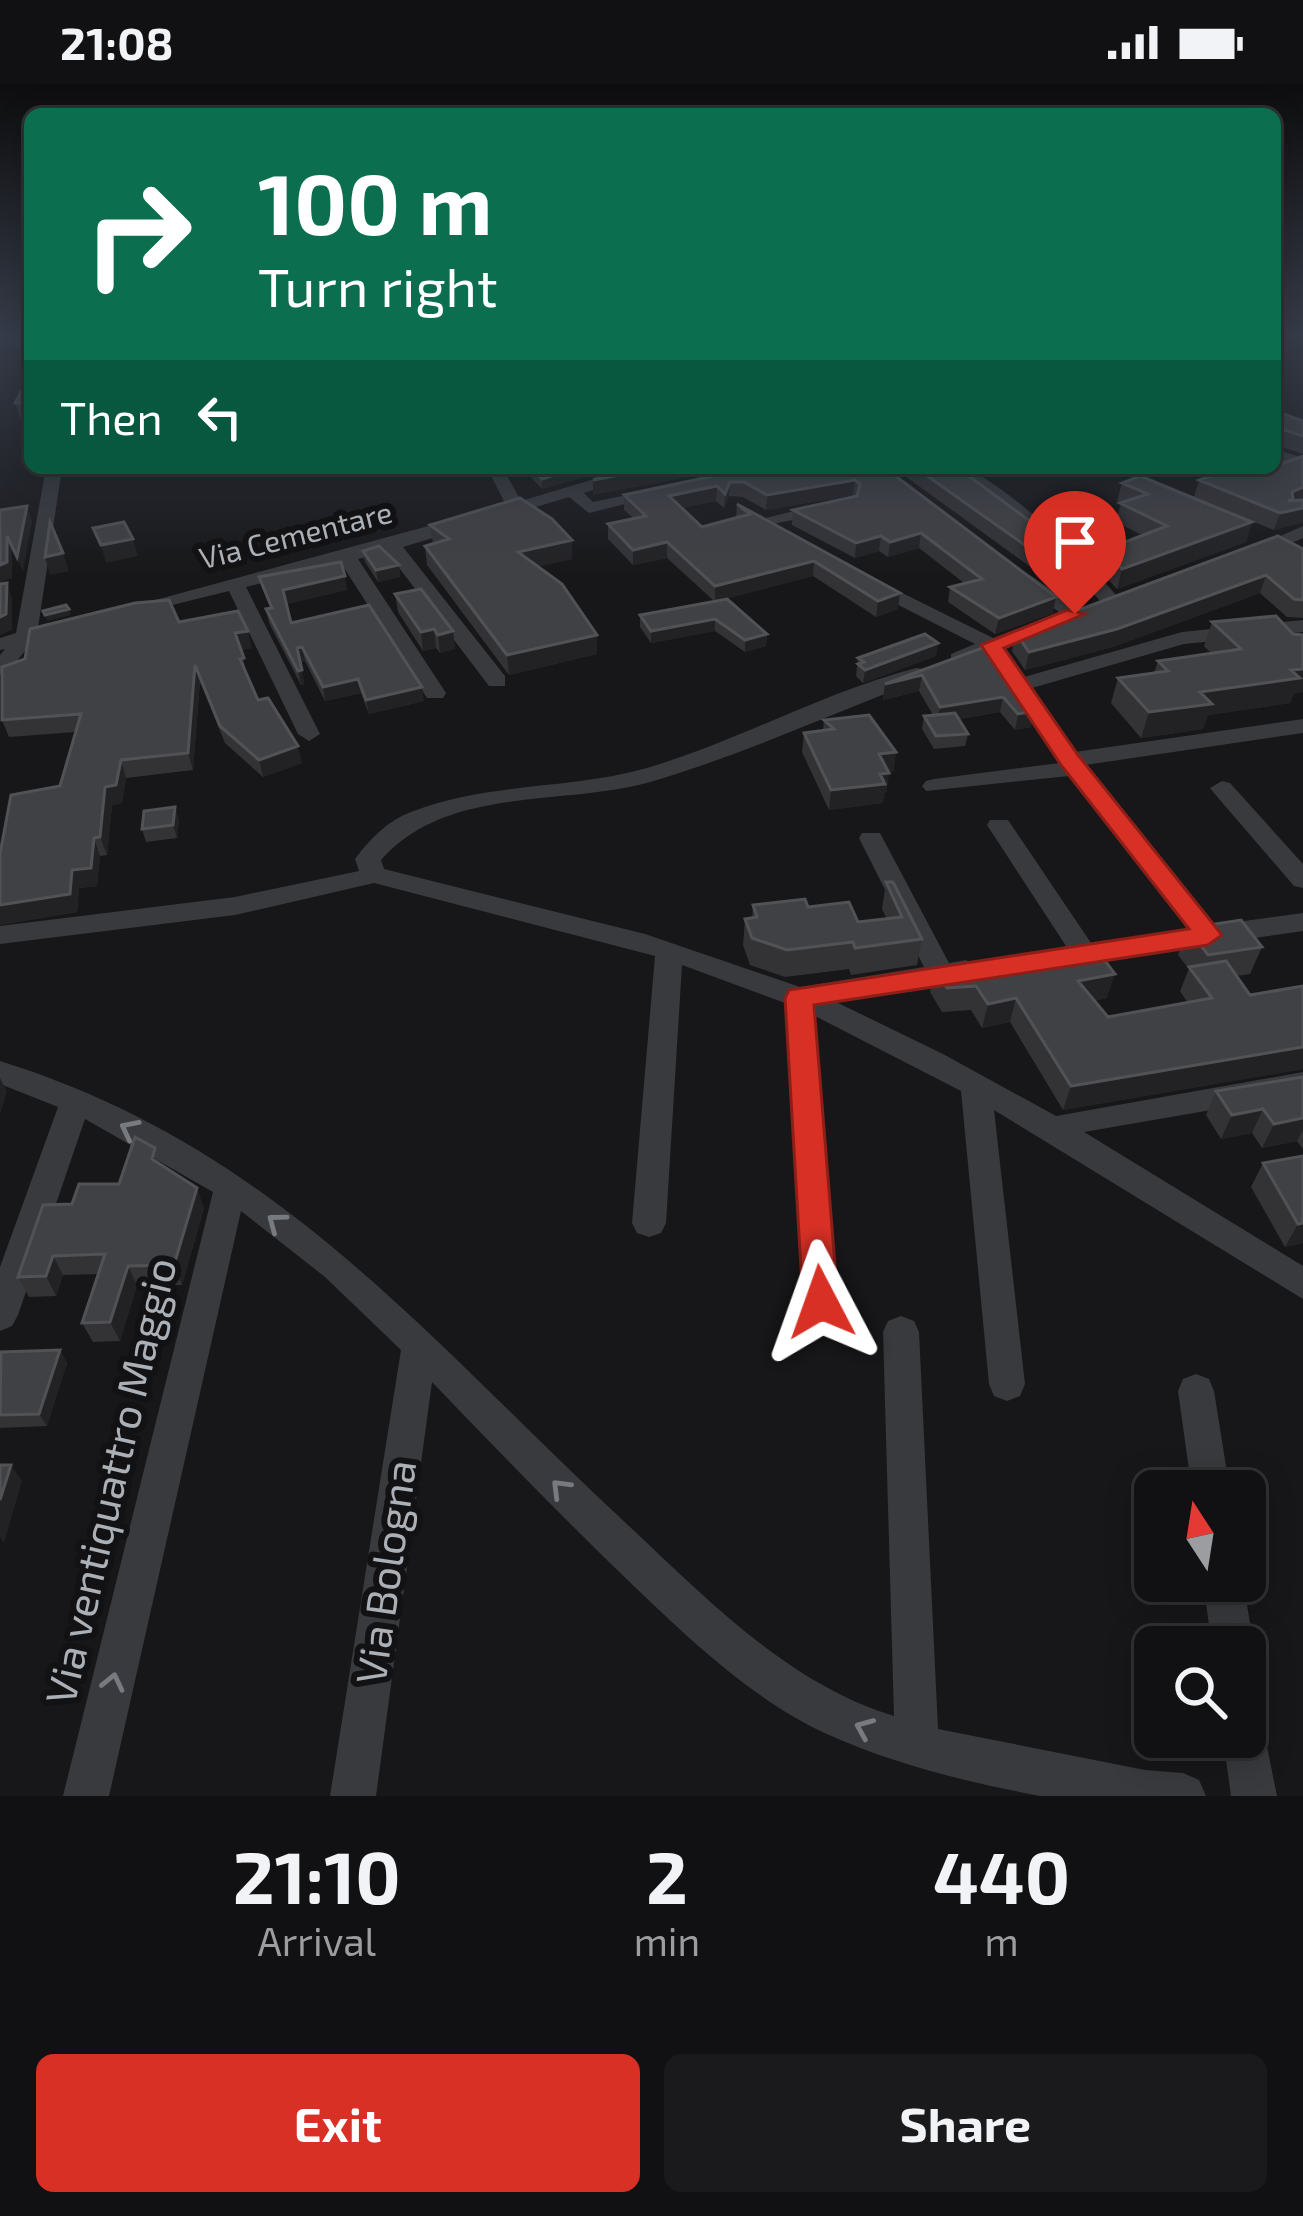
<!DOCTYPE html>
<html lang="en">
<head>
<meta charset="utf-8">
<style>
  body { margin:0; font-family:"Exo 2",sans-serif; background:#1a1a1c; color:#f1f3f6; height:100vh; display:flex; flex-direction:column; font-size:45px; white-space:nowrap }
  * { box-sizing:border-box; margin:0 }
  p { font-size:39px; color:#9c9da0 }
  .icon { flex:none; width:66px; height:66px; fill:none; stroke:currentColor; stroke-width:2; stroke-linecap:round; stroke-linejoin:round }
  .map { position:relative; height:1712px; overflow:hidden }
  .sheet { display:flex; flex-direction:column; background:#111113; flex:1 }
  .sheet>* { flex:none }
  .hud { position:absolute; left:24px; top:24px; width:1257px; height:366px; border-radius:18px; box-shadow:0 6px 30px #0003,0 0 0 3px #303133; background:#0b6e4f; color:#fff; overflow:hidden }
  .needle { width:78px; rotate:348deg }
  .buttons { position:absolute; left:1134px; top:1386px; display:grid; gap:24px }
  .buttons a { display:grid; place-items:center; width:132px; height:132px; border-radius:18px; background:#111113; box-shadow:0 6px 30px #0003,0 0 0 3px #303133; font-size:60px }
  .pin { position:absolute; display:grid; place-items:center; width:102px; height:102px; color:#fff; margin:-123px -51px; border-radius:50% 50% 50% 0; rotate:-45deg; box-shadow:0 0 12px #0007 }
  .pin .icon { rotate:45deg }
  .me { position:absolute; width:132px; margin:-66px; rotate:356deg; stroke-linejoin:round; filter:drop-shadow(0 0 9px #0008) }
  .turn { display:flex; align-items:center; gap:42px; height:252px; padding:0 36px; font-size:54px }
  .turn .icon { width:156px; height:156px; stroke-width:2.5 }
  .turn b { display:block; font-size:84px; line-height:102px }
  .then { display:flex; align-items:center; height:114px; padding:0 36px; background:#0003; gap:24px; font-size:45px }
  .eta { display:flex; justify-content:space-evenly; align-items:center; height:204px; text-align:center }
  .eta b { font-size:72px; font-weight:700; line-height:84px }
  .primary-button { display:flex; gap:24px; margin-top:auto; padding:24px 36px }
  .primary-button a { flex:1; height:138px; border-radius:18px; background:#d93025; color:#fff; font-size:48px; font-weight:700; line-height:138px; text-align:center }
  .primary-button a+a { background:#1a1a1c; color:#f1f3f6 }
  .status { display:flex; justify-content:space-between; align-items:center; height:84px; padding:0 60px; background:#111113; direction:ltr }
  .status svg { height:33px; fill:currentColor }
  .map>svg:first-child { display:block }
</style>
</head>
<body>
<div class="status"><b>21:08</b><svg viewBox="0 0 49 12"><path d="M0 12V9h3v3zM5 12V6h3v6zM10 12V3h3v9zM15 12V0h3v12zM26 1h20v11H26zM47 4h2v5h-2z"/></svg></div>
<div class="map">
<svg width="1303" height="1712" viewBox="0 0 1303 1712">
  <rect width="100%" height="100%" fill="#171719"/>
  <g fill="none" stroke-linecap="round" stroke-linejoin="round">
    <path fill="#383a3d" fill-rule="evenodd" d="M0 253 30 259V268L0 259Z
      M1275 365 1303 374V385L1275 376Z
      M46 384H62L38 544 60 538 70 544 33 557 7 589 0 591V571L5 565 0 566V554L16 549Z
      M487 384H503L521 417 631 384H657L584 409 593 418 656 405 665 410 589 429 569 413 403 463 505 592V602H489L387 468 358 475 446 609 443 614H427L341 479 246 503 320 650 309 657 298 650 229 507 132 531 122 525 506 421Z
      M944 384C950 384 956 382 963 384 1000 394 1096 485 1121 517L1118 521H1104L1050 464Z
      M830 418 836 419V427L763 442 754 437Z
      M1303 442V454L1259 473 1243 469Z
      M1030 491 1081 526V534H1067L1023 501V493Z
      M870 493 993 554 1039 537H1053V545L1004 564 1024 593 1182 548 1303 536V548L1184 560 1032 604 1075 668 1303 635V649L1085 681 1215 841 1303 829V847L1064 881 1054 879 1050 872 1054 865 1066 862 987 741 990 736H1008L1091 859 1189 845 1069 692 926 707 922 702 926 697 934 695 1060 679 988 570 958 580 951 578V570L975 560 863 503 860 499Z
      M916 584 924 585V595C835 628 747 669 657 696 567 724 449 699 381 776L384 785 645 850 800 903 924 883 859 754 862 749H880L949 879 966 876 980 886 966 896 834 917 943 970 1056 1032 1303 988V1010L1084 1048 1303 1182V1215L994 1026 1025 1300 1020 1312 1007 1317 994 1312 989 1300 961 1007 815 932 838 1218 833 1229 821 1233 809 1229 804 1218 785 919 682 881 666 1139 661 1149 649 1153 637 1149 632 1139 655 872 374 799 235 831 0 860V842L235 813 359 787 355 775C370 755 387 737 411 728 486 698 570 706 647 684 738 657 824 608 916 584Z
      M1222 697 1230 699 1303 780V804L1294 802 1214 709 1210 704Z
      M0 977C277 1063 427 1255 630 1443 708 1516 789 1600 894 1632L883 1248 888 1237 901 1232 914 1237 919 1248 938 1645 1145 1686 1183 1689 1199 1696 1206 1712H1040C968 1698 896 1681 829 1651 756 1618 696 1561 639 1507 568 1439 500 1369 432 1298L376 1712H330L401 1266 325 1193 241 1127 109 1712H63L213 1108 85 1035 18 1231 12 1242 0 1247V1183L58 1023 0 1000Z
      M1196 1290 1209 1295 1214 1307 1230 1407H1192L1178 1307 1183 1295Z
      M1203 1497H1243L1254 1563 1248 1578 1245 1563H1212Z
      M1245 1627 1261 1633 1277 1712H1231L1223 1653H1245Z"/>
  </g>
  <path fill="#333336" d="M30 291V370L26 359 29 348 27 334H20L15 319Z
    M1275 327 1303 337V370L1276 361 1275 362Z
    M1303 372 1274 446 1194 413 1199 396 1249 391Z
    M527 384H599V389L542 405 527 389Z
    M751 384H885L1053 529 995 550 948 518 950 503 964 499 919 464 888 473 879 467 855 474 792 441 793 426 856 413 853 411 766 426 743 413 729 412 724 424 716 417 682 424 702 443 736 434 737 420 898 525 876 533 813 492 724 515 767 550 766 562 745 568 715 547 651 559 640 543V531L714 517 667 474 633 481 608 455V440L633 434 624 426V411Z
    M894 384H958L1096 498 1092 514 1080 519Z
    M972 384H1007L987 391Z
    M1122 399 1252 438 1246 458 1117 505 1099 486 1104 466 1142 451 1116 438 1121 419 1117 417Z
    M430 441 572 475 538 482 597 570 509 591 427 481 425 462 433 460Z
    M1303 465V534L1287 533 1260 509 1113 563 1025 586 1012 567 1016 549Z
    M363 467 399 481 400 493 378 498 365 478Z
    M259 493 347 506 286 520 291 539 424 617 369 630 361 609 325 617 305 577 300 578 304 600 301 601 269 539 266 525 270 524Z
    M395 510 453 547 455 565 440 569 436 564 423 567 398 528Z
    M179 538 252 564 241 566 247 591 258 616 302 679 263 693 225 659 200 598 193 686 126 694 122 719 112 721 107 771 100 772 97 802 79 804 77 828 0 841V770L60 702 75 648 9 653 2 636Z
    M1212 538 1294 610 1290 619 1208 631 1203 645 1141 654 1111 619 1118 594 1154 589 1158 577 1211 569 1204 562Z
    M938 559 936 572 863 599 856 592 858 574Z
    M990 561 1031 643 1015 646 1000 628 959 635 968 650 965 662 934 665 922 645 924 632 933 631 919 607 883 616 885 600Z
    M824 636 896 668 893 688H889L886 709H884L883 719 829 726 802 668 804 649 823 646Z
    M175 723 179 736 177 754 146 758 142 745Z
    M886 798 922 855 917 881 851 891 849 885 785 893 750 881 743 861 745 835 752 834 753 821 808 823 858 838 887 835 882 825Z
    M1188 844 1262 863 1250 890 1236 892 1250 911 1303 902V985L1063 1026 1010 938 982 944 971 926 942 928 930 908 935 884 1107 914 1094 917 1108 933 1188 919 1180 907 1189 885 1178 871Z
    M1303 993V1065L1297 1057 1262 1064 1252 1049 1221 1055 1206 1031 1216 1007Z
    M1303 1072V1159L1285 1163 1251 1103 1263 1079Z
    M161 1081 204 1124 182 1201H137L120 1257 93 1258 82 1239 99 1190 63 1191 56 1212 29 1213 18 1193 72 1120Z
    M60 1266 67 1279 47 1342 0 1344V1272Z"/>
  <path fill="#222224" d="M578 384H599V389L542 405V395Z
    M658 384H738L593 411V396Z
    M989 384H1007L987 391Z
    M855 396 853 411 766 426 767 411Z
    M730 398 729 412 724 424 725 410Z
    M717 402 716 417 668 427 669 412Z
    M1303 403V439L1274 446 1280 429 1292 408Z
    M27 422 32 437 23 488 17 473Z
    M1252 438 1246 458 1117 505 1122 485Z
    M921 449 919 464 888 473 890 458Z
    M7 452 12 467V494L0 499V481Z
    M881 452 879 467 855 474 856 459Z
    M133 455 138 472 106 479 101 461Z
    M572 456V475L519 487 518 468Z
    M667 458V474L633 481V466Z
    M63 469 69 487 50 491 45 473Z
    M814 477 813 492 715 518V502Z
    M399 481 400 493 378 498 376 486Z
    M1266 491 1260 509 1113 563 1025 586 1029 568Z
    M345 492 347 506 286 520 283 506Z
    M1096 498 1092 514 1080 519 1084 503Z
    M7 499 12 515V546L0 551V533Z
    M900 509 898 525 876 533 878 517Z
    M1056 513 1053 529 995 550 999 534Z
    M69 525 71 531 47 537 45 531Z
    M715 535V547L651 559V547Z
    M434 545 436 564 423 567 421 548Z
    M248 547 252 564 239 566 235 549Z
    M453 547 455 565 440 569 438 551Z
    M767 550 766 562 745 568V556Z
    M597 551V570L509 591 507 571Z
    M938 559 936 572 863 599 865 586Z
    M302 563 305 577 299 578 297 564Z
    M195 581 200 598 193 686 188 669Z
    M1303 585V608L1294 610 1290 619 1208 631 1203 645 1141 654 1149 628 1200 608Z
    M302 586 304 600 301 601 298 587Z
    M922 591 919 607 883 616 885 600Z
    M358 595 361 609 325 617 323 603Z
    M422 603 424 617 369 630 366 616Z
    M1003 613 1000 628 937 638 940 623Z
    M1035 627 1031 643 1015 646 1018 630Z
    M298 662 302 679 263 693 259 676Z
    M896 668 893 688 876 690 879 670Z
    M121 676 126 694 122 719 112 721 107 771 100 753 105 703Z
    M889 689 886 709H884L883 719 829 726 831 706Z
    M175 723 179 736 177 754 173 741Z
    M94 754 100 772 97 802 79 804 77 828 0 841V821L72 786Z
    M1115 890 1107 914 1071 922 1078 897Z
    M1016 914 1010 938 982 944 988 920Z
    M1303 963V985L1063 1026 1071 1002Z
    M0 994 7 1008 0 1030Z
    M1263 1025 1252 1049 1221 1055 1232 1031Z
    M1303 1034V1046L1297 1057 1262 1064 1274 1040Z
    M197 1104 204 1124 182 1201 174 1181Z
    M1303 1139V1159L1285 1163 1298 1140Z
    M53 1172 63 1191 56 1212 46 1192Z
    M128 1182 137 1201 120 1257 110 1238Z
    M60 1266 67 1279 47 1342 39 1330Z
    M11 1381 22 1397 4 1459 0 1453V1416Z"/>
  <path fill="#404144" stroke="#515256" stroke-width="3" d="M30 291V339H26L28 319H15Z
    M1275 327 1303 337V352L1281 345 1275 351Z
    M1303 372V403L1292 408 1293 415 1288 417 1303 416V424L1280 429 1199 396 1232 384 1249 391 1269 384H1275V382Z
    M532 384H578L542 395Z
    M635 384H658L593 396 622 386Z
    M751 384H885L1056 513 999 534 950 503 982 495 921 449 890 458 881 452 856 459 793 426 857 412 860 400 855 396 767 411 744 398H730L725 410 717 402 669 412 702 443 750 430 737 420 900 509 878 517 814 477 715 502 667 458 633 466 608 440 646 432 624 411Z
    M916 384H958L1050 452 1096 498 1084 503Z
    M1140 392 1252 438 1122 485 1104 466 1167 442 1120 419 1148 410 1122 399Z
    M520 414 552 435 572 456 518 468 562 500 597 551 507 571 425 462 449 455 430 441Z
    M27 422 17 473 7 452V478L0 481V426Z
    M50 438 63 469 45 473Z
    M124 438 133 455 101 461 93 444Z
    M1278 452 1303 465V516L1294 515 1266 491 1117 545 1029 568 1016 549Z
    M379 462 399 481 376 486 363 467Z
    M341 478 345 492 283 506 291 539 369 521 422 603 366 616 358 595 323 603 302 563 297 564 302 586 298 587 266 525 272 524 259 493Z
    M7 499 6 530 0 533V500Z
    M421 505 453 547 438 551 434 545 421 548 395 510Z
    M727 515 767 550 745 556 715 535 651 547 640 531Z
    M169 516 179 538 238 527 248 547 235 549 244 574 240 575 258 616 268 614 298 662 259 676 220 642 195 581 188 669 121 676 116 701 105 703 100 753 94 754 91 784 72 786 70 810 0 821V770L11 711 60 702 81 630 2 636V583L25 575 30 545 135 519Z
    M66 521 69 525 45 531 43 527Z
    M1276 532 1293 550 1303 551V585L1291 586 1300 594 1200 608 1212 620 1149 628 1118 594 1168 587 1158 577 1241 565 1212 538Z
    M925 550 938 559 865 586 858 580 864 578 858 574Z
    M990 561 1035 627 1018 630 1003 613 940 623 922 591 885 600Z
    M955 629 968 650 936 652 924 632Z
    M869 631 896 668 879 670 889 689 880 690 885 700 831 706 804 649 834 645 824 636Z
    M175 723 173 741 142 745 144 727Z
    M886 798H893L922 855 855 864 853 858 787 866 752 854 745 835 757 833 753 821 805 815 808 823 849 818 858 838 902 833Z
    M1241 836 1262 863 1208 871 1188 844Z
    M1093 861 1115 890 1078 897 1108 933 1212 914 1189 883 1226 877 1250 911 1303 902V963L1071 1002 1016 914 988 920 976 902 947 904 935 884Z
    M1303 993V1034L1274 1040 1263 1025 1232 1031 1216 1007Z
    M135 1053 155 1064 152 1075 197 1104 174 1181 128 1182 110 1238 82 1239 105 1170 53 1172 46 1192 18 1193 43 1121 72 1120 79 1100H119Z
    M1303 1072V1139L1298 1140 1263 1079Z
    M60 1266 39 1330 0 1331 1 1268Z
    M0 1381H11L0 1416Z"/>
  <defs><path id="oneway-chevron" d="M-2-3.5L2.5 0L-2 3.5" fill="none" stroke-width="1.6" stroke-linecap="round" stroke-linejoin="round" transform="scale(3)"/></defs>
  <g stroke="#777b80">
    <use href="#oneway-chevron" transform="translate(129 1045) rotate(-153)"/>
    <use href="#oneway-chevron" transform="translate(276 1138) rotate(-143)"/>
    <use href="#oneway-chevron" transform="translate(560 1404) rotate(-135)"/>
    <use href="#oneway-chevron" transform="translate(113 1598) rotate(-77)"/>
    <use href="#oneway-chevron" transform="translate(864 1644) rotate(-157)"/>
  </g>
  <linearGradient id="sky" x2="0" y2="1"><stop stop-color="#0d0d0e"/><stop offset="0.51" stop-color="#363c49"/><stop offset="1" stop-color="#363c49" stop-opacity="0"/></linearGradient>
  <rect width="1303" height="493" fill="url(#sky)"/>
  <path fill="#d93025" stroke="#8d1f18" stroke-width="3" d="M1067 526 1085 530 1004 564 1078 671 1222 851 1208 861 814 921 838 1218 833 1229 821 1233 808 1229 803 1218 785 914 789 906 1189 845 1061 681 981 561Z"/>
  <g text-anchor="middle" stroke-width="12" stroke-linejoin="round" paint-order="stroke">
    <g font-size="30" fill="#abb0b7" stroke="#121214">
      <text transform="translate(296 452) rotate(-14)" y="10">Via Cementare</text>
    </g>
    <g font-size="42" fill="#abb0b7" stroke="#121214">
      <text transform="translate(111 1397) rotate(-77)" y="15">Via ventiquattro Maggio</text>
      <text transform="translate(386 1488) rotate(-82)" y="15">Via Bologna</text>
    </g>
  </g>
</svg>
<div class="buttons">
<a><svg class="needle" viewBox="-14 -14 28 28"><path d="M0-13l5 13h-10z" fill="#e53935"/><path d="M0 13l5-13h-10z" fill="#9c9da0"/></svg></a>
<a><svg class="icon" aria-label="search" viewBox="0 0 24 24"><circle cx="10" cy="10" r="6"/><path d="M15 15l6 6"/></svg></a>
</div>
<div class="pin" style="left:1075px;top:530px;background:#d93025"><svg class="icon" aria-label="arrive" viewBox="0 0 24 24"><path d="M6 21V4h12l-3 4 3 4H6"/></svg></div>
<svg class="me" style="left:821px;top:1218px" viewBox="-20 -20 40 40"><path d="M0-17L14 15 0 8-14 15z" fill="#d93025" stroke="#fff" stroke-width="4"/></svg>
<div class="hud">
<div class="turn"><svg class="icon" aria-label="right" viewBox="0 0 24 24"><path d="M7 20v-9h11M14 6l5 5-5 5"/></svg><div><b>100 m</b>Turn right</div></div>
<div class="then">Then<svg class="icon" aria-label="left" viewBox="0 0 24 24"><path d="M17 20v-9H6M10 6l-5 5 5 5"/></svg></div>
</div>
</div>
<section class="sheet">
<div class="eta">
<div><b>21:10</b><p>Arrival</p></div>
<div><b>2</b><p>min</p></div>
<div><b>440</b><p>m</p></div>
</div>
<div class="primary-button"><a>Exit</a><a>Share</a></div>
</section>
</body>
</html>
